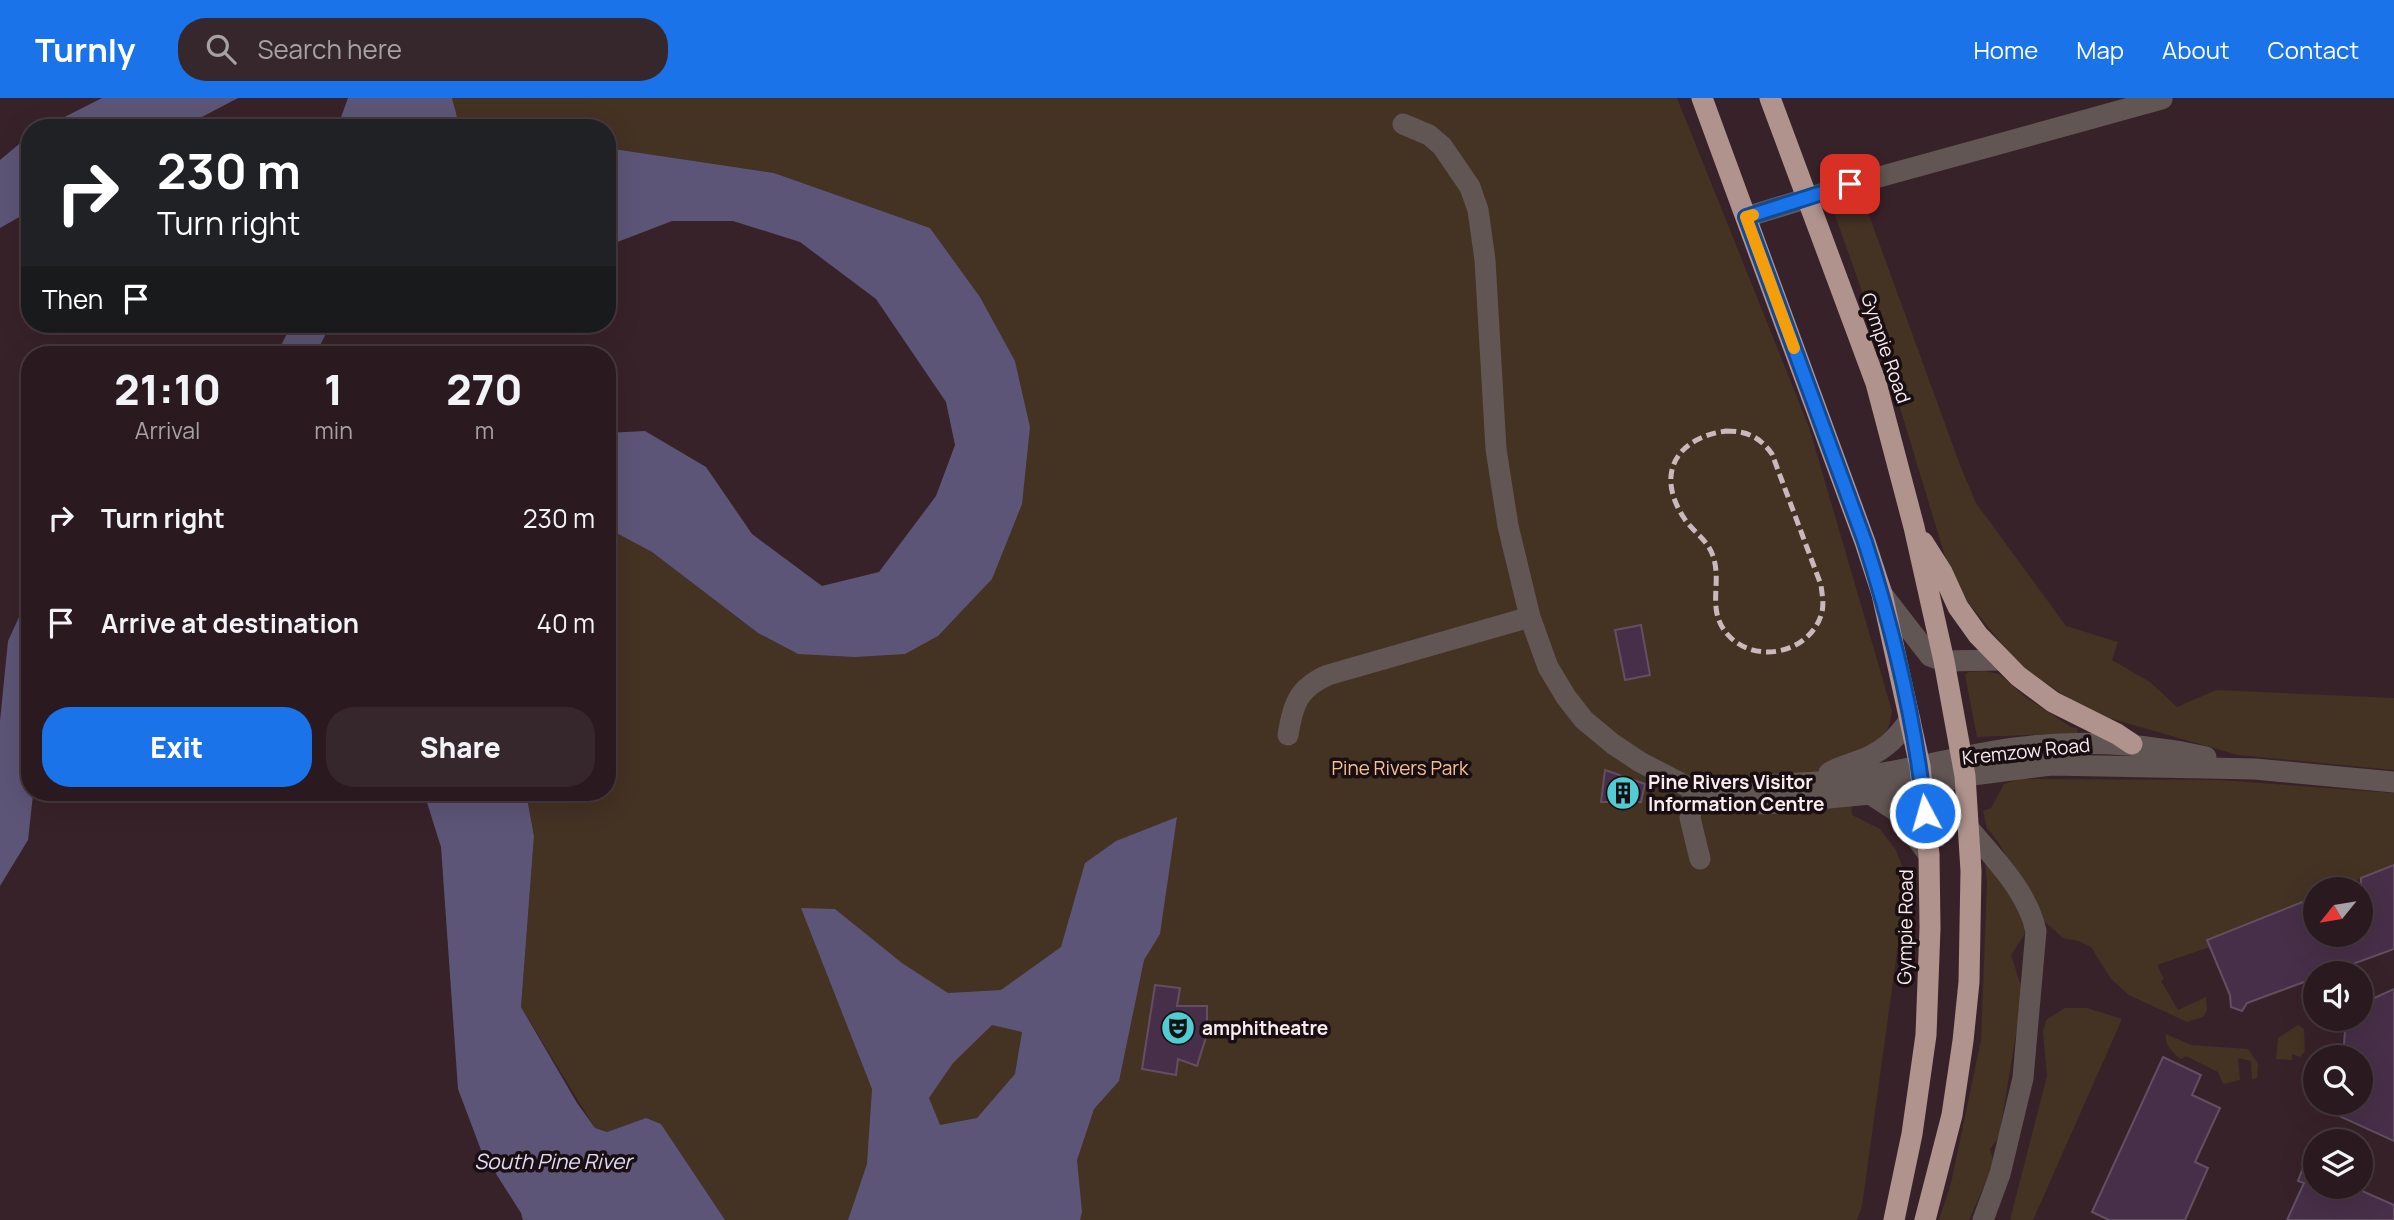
<!DOCTYPE html>
<html lang="en">
<head>
<meta charset="utf-8">
<style>
  body { margin:0; font-family:Manrope,sans-serif; background:#36272c; color:#f1f3f6; height:100vh; display:flex; flex-direction:column; font-size:26px; white-space:nowrap }
  * { box-sizing:border-box; margin:0 }
  p { font-size:23px; color:#a5a1a4 }
  .icon { flex:none; width:38px; height:38px; fill:none; stroke:currentColor; stroke-width:2; stroke-linecap:round; stroke-linejoin:round }
  .map { position:relative; flex:1; overflow:hidden }
  .drawer { position:absolute; left:21px; top:248px; width:595px; height:455px; display:flex; flex-direction:column; background:#2a1a1f; border-radius:28px; box-shadow:0 7px 28px #0002,0 0 0 2px #46383d }
  .drawer>* { flex:none }
  .banner { position:absolute; left:21px; top:21px; width:595px; height:214px; border-radius:28px; box-shadow:0 7px 28px #0002,0 0 0 2px #46383d; background:#202124; color:#fff; overflow:hidden }
  .needle { width:46px; rotate:240deg }
  .controls { position:absolute; left:2303px; top:779px; display:grid; gap:14px }
  .controls a { display:grid; place-items:center; width:70px; height:70px; border-radius:50%; background:#2a1a1f; box-shadow:0 7px 28px #0002,0 0 0 2px #46383d; font-size:35px }
  .pin { position:absolute; display:grid; place-items:center; width:60px; height:60px; color:#fff; margin:-30px; border-radius:14px; box-shadow:0 4px 10px #0006 }
  .me { position:absolute; width:77px; margin:-38px; rotate:354deg; stroke-linejoin:round; filter:drop-shadow(0 0 5px #0008) }
  .turn { display:flex; align-items:center; gap:24px; height:147px; padding:0 21px; font-size:32px }
  .turn .icon { width:91px; height:91px; stroke-width:2.5 }
  .turn b { display:block; font-size:49px; line-height:60px }
  .then { display:flex; align-items:center; height:66px; padding:0 21px; background:#0003; gap:14px; font-size:26px }
  .eta { display:flex; justify-content:space-evenly; align-items:center; height:119px; text-align:center }
  .eta b { font-size:42px; font-weight:800; line-height:49px }
  .button { display:flex; gap:14px; margin-top:auto; padding:14px 21px }
  .button a { flex:1; height:80px; border-radius:28px; background:#1a73e8; color:#fff; font-size:28px; font-weight:800; line-height:80px; text-align:center }
  .button a+a { background:#36272c; color:#f1f3f6 }
  ul { padding:0; list-style:none }
  li { display:flex; align-items:center; gap:21px; height:105px; padding:0 21px }
  li div { flex:1 }
  li b { display:block; font-size:26px }
  li em { font-style:normal }
  header { display:flex; align-items:center; gap:42px; box-sizing:border-box; height:98px; padding:0 35px; background:#1a73e8; color:#fff }
  header strong { font-size:33px }
  nav { display:flex; gap:38px; margin-inline-start:auto; font-size:24px }
  .search { width:490px; height:63px; background:#36272c; display:flex; align-items:center; gap:18px; box-sizing:border-box; padding:0 24px; border-radius:28px; color:#a5a1a4; font-size:26px }
  .map>svg:first-child { display:block }
</style>
</head>
<body>
<header>
<strong>Turnly</strong>
<div class="search"><svg class="icon" aria-label="search" viewBox="0 0 24 24"><circle cx="10" cy="10" r="6"/><path d="M15 15l6 6"/></svg>Search here</div>
<nav><a>Home</a><a>Map</a><a>About</a><a>Contact</a></nav>
</header>
<div class="map">
<svg width="2394" height="1122" viewBox="0 0 2394 1122">
  <rect width="100%" height="100%" fill="#382229"/>
  <path fill="#443223" d="M452 0H1677L1809 329 1892 613C1888 645 1876 643 1849 656L1852 717 1880 731 1896 752 1907 782 1862 1108 1857 1122H725L661 1026 646 1020 607 1034 595 1030 521 909 534 738 526 695H607V430L652 454 758 535 798 556 1030 329 1015 263 980 199 930 130 774 75 607 50V30H460Z
    M1862 98 1960 367 1976 405 2066 528 2118 544 2112 562 2150 584 2177 609 2216 592 2394 600V672L2238 657 2102 618 2077 606 2019 567 1967 503 1947 465 1881 247 1830 103 1842 99Z
    M1984 573 1999 576 2024 598 2071 629 2077 630 2078 635 1977 639 1965 577 1968 574Z
    M2021 681 2221 682 2394 695V767L2335 791H2315V799L2208 842 2210 849 2157 867 2164 881 2161 883 2178 912 2206 899 2207 912 2203 919 2187 924 2129 897 2111 881 2091 849 2079 843 2063 840 2044 823 1998 744 1987 730 1983 713 1991 710 2004 686Z
    M1985 763 2011 791 2026 834 2011 857 2023 894 1999 1039 1990 1051 1994 1065 1969 1122H1939L1951 1085 1981 942 1987 786Z
    M2065 910H2087L2122 921 2033 1122H2010L2047 978 2043 933 2046 922Z
    M2298 927 2304 931 2305 953 2300 959 2292 956V962L2276 961 2278 940Z
    M2166 936 2191 947 2248 951 2258 966 2257 980 2252 981 2251 963 2238 960 2240 982 2223 986 2218 974 2186 958 2180 961C2172 953 2164 947 2166 936Z"/>
  <path fill="#5d5577" fill-rule="evenodd" d="M102 0H238L181 30H43Z
    M348 0H452L460 30H337Z
    M30 37V113L0 130V62Z
    M607 50 774 75 930 130 980 199 1015 263 1030 329 1022 406 992 481 938 538 905 556 855 559 798 556 758 535 652 454 607 430V335L645 333 706 369 752 436 822 488 879 474 936 398 955 347 946 304 876 201 800 144 733 123H672L607 148Z
    M292 226H331L315 257H276Z
    M30 495V695H33V697L28 742 0 788V623L8 543Z
    M424 695H526L534 738 521 909 577 1005 595 1030 607 1034 646 1020 661 1026 725 1122H523L521 1115 481 1052 458 991 441 749Z
    M1177 719 1160 836 1144 862 1119 983 1094 1011 1077 1062 1082 1114 1080 1122H848L867 1066 872 991 801 810 835 811 902 865 948 895 1001 892 1061 849 1085 765 1116 743ZM992 927 1022 934 1015 976 977 1020 940 1027 929 1000 953 965Z"/>
  <path fill="#482f49" stroke="#625062" stroke-width="2" d="M1641 527 1650 577 1625 582 1615 532Z
    M1605 672 1645 686 1641 704H1601Z
    M2394 767V851L2328 875H2315V880L2247 905 2242 913 2231 909 2230 897 2207 842 2315 799V836H2361V780Z
    M1155 887 1180 890 1177 908H1207V936L1197 968 1178 961 1176 977 1142 971Z
    M2394 891V1043L2339 1018 2340 1004H2361V959H2343L2346 920H2361V906Z
    M2163 959 2201 977 2192 997 2220 1010 2195 1064 2208 1070 2185 1122H2109L2092 1114Z
    M2315 1061V1088H2351L2394 1107V1122H2287L2304 1085 2298 1083 2303 1070 2310 1072Z"/>
  <g fill="none" stroke-linecap="round" stroke-linejoin="round">
    <path stroke="#625654" stroke-width="21" d="M1403 26 1429 37 1442 48 1470 89 1478 112 1485 162 1496 351 1508 428 1530 519 1548 569 1566 599 1584 622 1613 646 1640 664 1694 692 1720 696 1734 705 1766 706 1870 696 1922 689 1965 678 2051 667 2255 671 2394 684
      M1746 119 1850 87 2162 1
      M1882 496 1930 558 1944 563 2001 562
      M1288 637C1293 606 1298 590 1328 577L1530 519
      M1829 675C1837 669 1845 668 1855 664 1880 656 1896 642 1910 621
      M1694 692 1690 720 1700 761
      M1720 696C1745 685 1772 687 1799 685 1818 684 1838 682 1857 679 1903 673 1948 661 1994 653 2065 641 2136 643 2206 659
      M1870 696 1896 713 1929 757
      M1968 729C1994 761 2027 792 2036 833L2023 980 2000 1076 1983 1122"/>
    <path stroke="#b0938d" stroke-width="21" d="M1702 0 1865 444 1882 496 1920 668 1929 757 1930 830 1926 937 1912 1036 1894 1122
      M1770 0 1876 285 1914 429 1944 563 1965 678 1971 773 1969 884 1963 943 1952 1017 1925 1122
      M1923 444 1942 474 1958 509 1978 537 2018 578 2053 604 2117 636 2132 646"/>
    <path stroke="#c9b9bd" stroke-width="5" stroke-dasharray="10 5" stroke-linecap="butt" d="M1726 333C1747 333 1760 339 1772 356L1821 487C1822 496 1824 505 1822 514 1812 553 1760 567 1731 540 1704 514 1723 487 1713 458 1708 442 1693 434 1684 420 1655 376 1676 340 1726 333Z"/>
  </g>
  <g fill="none" stroke-linecap="round" stroke-linejoin="round">
    <g stroke="#114b97" stroke-width="18">
      <path id="route" d="M1850 86 1746 119 1865 444C1893 531 1915 624 1925 715"/>
    </g>
    <use href="#route" stroke="#1a73e8" stroke-width="12"/>
    <path stroke="#f59e0b" stroke-width="12" d="M1753 117 1746 119 1794 250"/>
  </g>
  <defs>
    <g id="building-disc" transform="scale(1.75)"><circle r="9.5" fill="#51ccd2" stroke="#190f12"/><path d="M-4-6H4V6H1V3H-1V6H-4ZM-2.5-4.3h1.7v1.8h-1.7ZM.8-4.3h1.7v1.8H.8ZM-2.5-1h1.7V.8h-1.7ZM.8-1h1.7V.8H.8Z" fill="#111"/></g>
    <g id="theatre-disc" transform="scale(1.75)"><circle r="9.5" fill="#51ccd2" stroke="#190f12"/><path d="M-5-5.5Q0-4 5-5.5V0Q5 5 0 6Q-5 5-5 0ZM-3.3-2.5H-1v1.5H-3.3ZM1-2.5H3.3v1.5H1ZM-2.8 1Q0 5.5 2.8 1Z" fill="#111"/></g>
  </defs>
  <g fill-rule="evenodd">
    <use href="#building-disc" x="1623" y="695"/>
    <use href="#theatre-disc" x="1178" y="930"/>
  </g>
  <g text-anchor="middle" stroke-width="7" stroke-linejoin="round" paint-order="stroke">
    <g font-size="19" fill="#faebef" stroke="#190f12">
      <text transform="translate(1886 250) rotate(71)" y="7">Gympie Road</text>
      <text transform="translate(2026 653) rotate(-6)" y="7">Kremzow Road</text>
      <text transform="translate(1905 829) rotate(-89)" y="7">Gympie Road</text>
    </g>
    <g font-size="19" fill="#f6c093" stroke="#190f12">
      <text x="1400" y="677">Pine Rivers Park</text>
    </g>
    <g font-size="19" font-weight="bold" fill="#faebef" stroke="#190f12" text-anchor="start">
      <text x="1648" y="691">Pine Rivers Visitor<tspan x="1648" dy="22">Information Centre</tspan></text>
      <text x="1202" y="937">amphitheatre</text>
    </g>
    <g font-size="21" font-style="italic" fill="#e1dcf5" stroke="#190f12">
      <text x="553" y="1071">South Pine River</text>
    </g>
  </g>
</svg>
<div class="controls">
<a><svg class="needle" viewBox="-14 -14 28 28"><path d="M0-13l5 13h-10z" fill="#e53935"/><path d="M0 13l5-13h-10z" fill="#a5a1a4"/></svg></a>
<a><svg class="icon" aria-label="sound" viewBox="0 0 24 24"><path d="M4 9h4l5-4v14l-5-4H4zM17 9q2 3 0 6"/></svg></a>
<a><svg class="icon" aria-label="search" viewBox="0 0 24 24"><circle cx="10" cy="10" r="6"/><path d="M15 15l6 6"/></svg></a>
<a><svg class="icon" aria-label="layers" viewBox="0 0 24 24"><path d="M12 4l9 5-9 5-9-5zM3 14l9 5 9-5"/></svg></a>
</div>
<div class="pin" style="left:1850px;top:86px;background:#d93025"><svg class="icon" aria-label="arrive" viewBox="0 0 24 24"><path d="M6 21V4h12l-3 4 3 4H6"/></svg></div>
<svg class="me" style="left:1925px;top:715px" viewBox="-20 -20 40 40"><circle r="17" fill="#1a73e8" stroke="#fff" stroke-width="3"/><path d="M0-11L8 9 0 5-8 9z" fill="#fff"/></svg>
<div class="banner">
<div class="turn"><svg class="icon" aria-label="right" viewBox="0 0 24 24"><path d="M7 20v-9h11M14 6l5 5-5 5"/></svg><div><b>230 m</b>Turn right</div></div>
<div class="then">Then<svg class="icon" aria-label="arrive" viewBox="0 0 24 24"><path d="M6 21V4h12l-3 4 3 4H6"/></svg></div>
</div>
<section class="drawer">
<div class="eta">
<div><b>21:10</b><p>Arrival</p></div>
<div><b>1</b><p>min</p></div>
<div><b>270</b><p>m</p></div>
</div>
<ul>
<li><svg class="icon" aria-label="right" viewBox="0 0 24 24"><path d="M7 20v-9h11M14 6l5 5-5 5"/></svg><div><b>Turn right</b></div><em>230 m</em></li>
<li><svg class="icon" aria-label="arrive" viewBox="0 0 24 24"><path d="M6 21V4h12l-3 4 3 4H6"/></svg><div><b>Arrive at destination</b></div><em>40 m</em></li>
</ul>
<div class="button"><a>Exit</a><a>Share</a></div>
</section>
</div>
</body>
</html>
